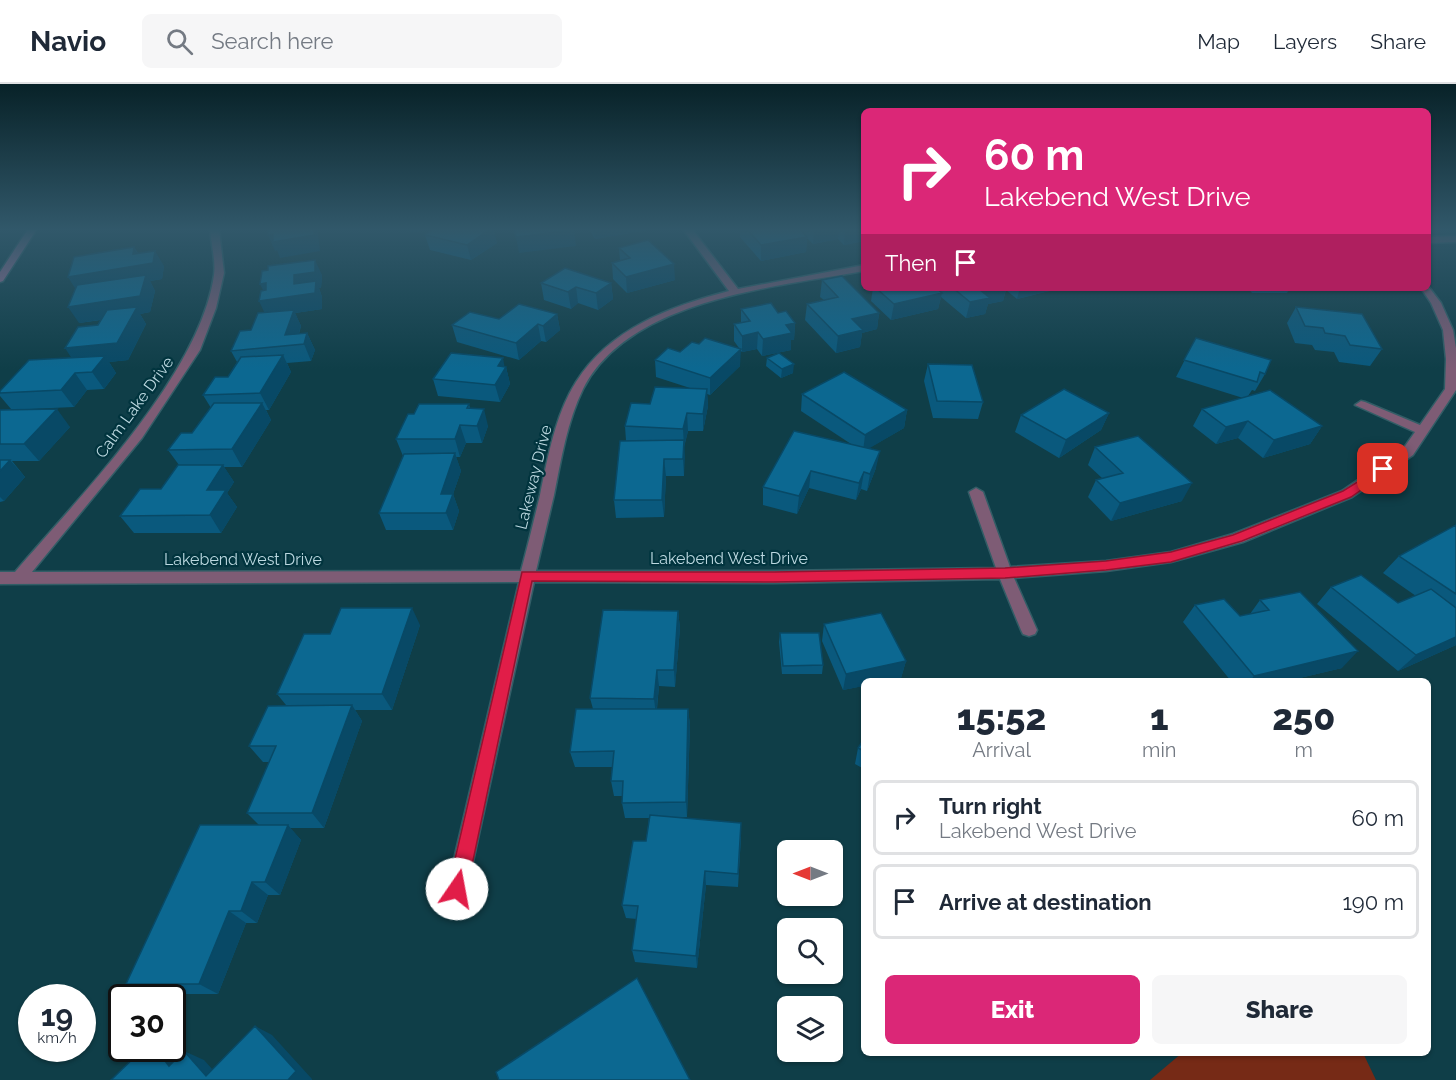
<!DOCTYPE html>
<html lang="en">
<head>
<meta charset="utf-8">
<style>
  body { margin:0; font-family:Raleway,sans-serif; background:#f6f6f7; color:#1f2937; height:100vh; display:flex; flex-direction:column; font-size:22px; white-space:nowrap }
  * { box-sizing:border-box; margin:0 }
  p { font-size:20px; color:#747a83 }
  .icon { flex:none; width:33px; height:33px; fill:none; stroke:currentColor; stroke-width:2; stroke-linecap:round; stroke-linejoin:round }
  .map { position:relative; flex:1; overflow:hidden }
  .drawer { position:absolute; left:861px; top:594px; width:570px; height:378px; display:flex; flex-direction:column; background:#fff; border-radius:9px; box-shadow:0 2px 4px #0004 }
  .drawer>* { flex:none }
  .guide { position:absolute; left:861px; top:24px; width:570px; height:183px; border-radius:9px; box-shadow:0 2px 4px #0004; background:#db2777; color:#fff; overflow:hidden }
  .needle { width:39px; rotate:270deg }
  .buttons { position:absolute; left:777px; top:756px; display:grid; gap:12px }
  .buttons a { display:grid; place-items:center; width:66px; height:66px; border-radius:9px; background:#fff; box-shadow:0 2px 4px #0004; font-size:30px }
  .speed { position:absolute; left:18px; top:900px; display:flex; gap:12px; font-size:30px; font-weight:700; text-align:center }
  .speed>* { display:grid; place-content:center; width:78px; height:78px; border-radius:50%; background:#fff; box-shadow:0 2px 4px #0004; line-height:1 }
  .speed small { font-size:15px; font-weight:400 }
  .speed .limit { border:3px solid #111; border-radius:9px; background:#fff; color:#111 }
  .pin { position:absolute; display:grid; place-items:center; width:51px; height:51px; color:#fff; margin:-26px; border-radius:12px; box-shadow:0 3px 9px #0006 }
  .me { position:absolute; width:66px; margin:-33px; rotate:12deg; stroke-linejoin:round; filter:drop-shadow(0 0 4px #0008) }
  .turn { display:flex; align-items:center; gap:21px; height:126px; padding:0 24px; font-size:27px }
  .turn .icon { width:78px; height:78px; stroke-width:2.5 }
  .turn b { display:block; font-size:42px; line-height:51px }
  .then { display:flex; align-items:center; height:57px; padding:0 24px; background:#0003; gap:12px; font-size:22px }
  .eta { display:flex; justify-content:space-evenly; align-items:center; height:102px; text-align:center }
  .eta b { font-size:36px; font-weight:800; line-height:42px }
  .primary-button { display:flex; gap:12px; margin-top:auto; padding:12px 24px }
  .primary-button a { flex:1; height:69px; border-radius:9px; background:#db2777; color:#fff; font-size:24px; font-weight:800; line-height:69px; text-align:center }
  .primary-button a+a { background:#f6f6f7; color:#1f2937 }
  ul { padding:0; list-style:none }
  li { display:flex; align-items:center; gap:18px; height:75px; margin:0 12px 9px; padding:0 12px; border:3px solid #e0e1e3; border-radius:9px }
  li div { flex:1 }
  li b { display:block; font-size:22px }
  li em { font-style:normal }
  header { display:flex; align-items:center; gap:36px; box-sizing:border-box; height:84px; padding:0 30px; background:#fff; border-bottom:2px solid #e0e1e3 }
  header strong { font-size:28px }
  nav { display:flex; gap:33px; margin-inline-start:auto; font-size:21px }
  .search { width:420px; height:54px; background:#f6f6f7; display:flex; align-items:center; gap:15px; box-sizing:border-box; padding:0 21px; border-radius:9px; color:#747a83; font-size:22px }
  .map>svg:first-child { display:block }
</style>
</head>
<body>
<header>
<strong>Navio</strong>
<div class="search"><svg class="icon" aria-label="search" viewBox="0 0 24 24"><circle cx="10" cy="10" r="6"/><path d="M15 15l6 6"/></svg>Search here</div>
<nav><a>Map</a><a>Layers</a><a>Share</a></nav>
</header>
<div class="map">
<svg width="1456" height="996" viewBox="0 0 1456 996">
  <rect width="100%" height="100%" fill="#0f3e48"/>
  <path fill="#762a16" d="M1182 969H1363L1376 996H1150Z"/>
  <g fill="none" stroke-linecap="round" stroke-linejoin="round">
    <g stroke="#325d66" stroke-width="3">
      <path id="street" d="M210 145H219L224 189 216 224 200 266 142 354 32 488 521 487C528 461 534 436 540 411 548 373 555 331 576 298 609 245 671 222 729 207L683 145H692L738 205 864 181V187C775 203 629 215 583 305 567 338 561 376 554 411 548 436 542 461 536 487H774L996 484 969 408 976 404 983 408 1010 483 1106 477 1171 468 1233 450 1342 407 1403 365 1415 348 1355 321 1361 317 1365 318 1420 341 1445 305 1446 275 1443 246 1431 219 1421 204H1428V202L1441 219 1453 246 1456 264V306L1413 371 1352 413 1243 458 1171 478 1106 487 1014 494 1037 546 1035 550 1029 552 1023 550 1021 546 1000 495 774 499 534 498 467 805 464 812 457 815 450 812 447 805 519 498 0 500V488H15C80 412 200 291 214 191 216 177 211 160 210 145Z
        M1456 152V158L1428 159V153Z"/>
    </g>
    <g stroke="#325d66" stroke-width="3">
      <path id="secondary" d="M28 145H37L3 197 0 198V188Z"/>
    </g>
    <use href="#street" fill="#7e5c75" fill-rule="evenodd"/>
    <use href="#secondary" fill="#a46f97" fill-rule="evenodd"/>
  </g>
  <path fill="#0a597d" d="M589 145H648V146L595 155Z
    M740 145H864V157L844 161 838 155 813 160 807 154 806 168 761 177 740 153Z
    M425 151 497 159 471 176 430 166Z
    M134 163 138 169 164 182 162 195 150 197 155 207 150 228 140 230 146 240 128 276 109 278 116 289 104 305 87 306 74 323 30 325 70 343 39 377H12L25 393 4 417 0 418V326L11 325 0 312V307L71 274 101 236 79 239Z
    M619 164 675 196 627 209 613 195 612 179 620 176Z
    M322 191 321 204H319L322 213V225L295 229 301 242 299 250 307 249 315 266 311 277 287 279 291 288 269 326H266L271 336 242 383H224L234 398 227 409 237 423 221 449H134L120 432 161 405 179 381 168 366 192 349 211 324 203 311 228 293 237 278 231 267 251 246 264 228Z
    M822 196 879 229 877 245 862 249 860 263 836 269 805 236 807 220 824 216 820 213Z
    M541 199H611L613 215 598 226 578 219 571 225 544 216Z
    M873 204H1061L1017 215 1006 206 1003 217 988 220 985 230 966 234 941 213 938 225 891 236 871 217Z
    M1165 204H1209L1208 205Z
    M1248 204H1290L1287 209H1252Z
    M1307 204H1364L1363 206 1309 205Z
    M1296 223 1382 265 1370 282 1339 278 1334 268 1315 266 1312 261 1295 259 1287 239Z
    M741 225 778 229 795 239 794 256H791V266L762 272 757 265 742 268 740 266V282L710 311 707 310 708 322 703 347H688L684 363V392H666L664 433 616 434 614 416 626 357 625 342 650 320 690 304 656 293 655 276 680 268 699 260 739 264 734 257V240L741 239Z
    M557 230 560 246 546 258 541 257 519 276 457 258 452 241Z
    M1196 254 1265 290 1255 307 1252 306 1248 312 1322 342 1310 360 1263 374 1238 354 1216 360 1193 342 1202 325 1243 314 1176 293Z
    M767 274 793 289 781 294 766 282Z
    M928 280 983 318 978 335 933 334 924 297Z
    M505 283H506L510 300 500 318 438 312 433 295Z
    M802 310 907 326 904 344 869 364 876 384 867 407 861 405 856 416 809 404 797 430 763 421V403L851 360 801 327Z
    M469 320 470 324 488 342 482 359H466L460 373H456L461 387 453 410 459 427 453 446H386L379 429 403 372 396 355 414 330Z
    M1109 329 1101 346 1059 374 1015 348 1021 331Z
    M1095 363 1182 417 1111 437 1088 413 1096 396 1102 394 1088 381Z
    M1456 441V561L1398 587 1317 520 1331 503 1398 519 1416 512 1383 489 1399 472Z
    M1260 516 1342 584 1287 597H1231L1183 538 1195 521 1240 532 1250 530Z
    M678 527 680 544 675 603 659 602 657 625H688L690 641 687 733H674L741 753 738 803 706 801 697 884 635 878 632 866 637 835 626 834 622 821 646 757 649 734H625L622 719V712H614L611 697 612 683H575L570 668 593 625 590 614Z
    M824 540 906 577 901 594 843 606 822 557Z
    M420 541 392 626H355L362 637 324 744H290L301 756 280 811H268L257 839H246L218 910H147L126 900 259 741 247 729 270 678H263L249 662 286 621 277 610 330 550Z
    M780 549 823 581 822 590H782L779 558Z
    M864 655V685L855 680 858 664Z"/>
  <path fill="#084966" d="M317 145 318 150 320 167 280 174 277 166 275 167 268 151Z
    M409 145H430L411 149Z
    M490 145H494L497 159 471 176 467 161Z
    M593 145H648V146L595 155Z
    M814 145H839L838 155 813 160Z
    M864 145V157L844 161 845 146Z
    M574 146 576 162 519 169 516 153Z
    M807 153 806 168 761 177V161Z
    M134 163 143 179 155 167 164 182 162 195 150 197 155 207 150 228 140 230 146 240 128 276 109 278 116 289 104 305 92 288 76 281 65 264 132 231 79 239 68 223 78 209 68 193 133 170Z
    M315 176 322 191 321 204H319L322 213V225L295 229 301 242 295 261 267 234 259 217 268 216 260 200 266 199 294 200V191Z
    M674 180 675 196 627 209 626 193Z
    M611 199 613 215 598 226 596 209Z
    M576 203 578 219 571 225 568 208Z
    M991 204H1006L1003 217 988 220 985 230 966 234 970 218 980 206Z
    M1020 204H1061L1017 215Z
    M942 209 938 225 891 236 894 220Z
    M879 229 877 245 862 249 860 263 836 269 838 252 852 235Z
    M557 230 560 246 546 258 543 242Z
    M795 239 794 256H791V266L762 272 763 255 786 241Z
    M538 240 541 257 519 276 516 259Z
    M758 248 757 265 742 268V252Z
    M307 249 315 266 311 277 304 260Z
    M741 265 740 282 710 311V294Z
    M283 271 291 288 269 326 260 309Z
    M503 274 505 285 506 283 510 300 500 318 495 301 498 282Z
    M794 280 793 289 781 294 782 285Z
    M75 289 87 306 74 323 61 306Z
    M707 305 708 322 703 347V330Z
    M262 319 271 336 242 383 232 365Z
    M57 325 70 343 39 377 24 360Z
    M484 325 488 342 482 359 477 342Z
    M907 326 904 344 863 368 865 351Z
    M687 329 688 347 684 363 683 345Z
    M1109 329 1101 346 1059 374 1066 356Z
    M1248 337 1238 354 1216 360 1226 343Z
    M460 341 466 359 460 373 455 355Z
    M1322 342 1310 360 1263 374 1274 356Z
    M684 356 685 373 684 392 683 375Z
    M880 367 876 384 867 407 870 390Z
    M455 369 461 387 453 410 459 427 453 446 446 429 441 410Z
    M664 375 666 392 664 433 662 416Z
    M10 376 25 393 4 417 0 413V387Z
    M223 381 234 398 227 409 237 423 221 449 210 431 207 406Z
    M811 387 809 404 797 430 799 412Z
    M864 388 861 405 856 416 859 399Z
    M1192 399 1182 417 1111 437 1120 419Z
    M412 524 420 541 392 626 382 610Z
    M678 527 680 544 675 603 674 586Z
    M1456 553V561L1398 587 1416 571Z
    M1358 567 1342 584 1287 597H1250L1254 592Z
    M906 577 901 594 885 597H864V602L843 606 846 590Z
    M657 586 659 602 656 631 654 615Z
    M352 621 362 637 324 744 312 729Z
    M688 625 690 641 687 733 686 718Z
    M288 741 301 756 280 811 265 798Z
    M705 787 706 801 697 884 696 872Z
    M252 798 268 811 257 839 241 827Z
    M229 827 246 839 218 910 199 900Z
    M255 942 272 951 312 995V996H288Z
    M155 964H164L171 968 190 990 169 982Z
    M184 967 204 976 222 996 206 992Z"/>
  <path fill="#0c6891" stroke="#084966" stroke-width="1.5" d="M268 145H314V151L273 158V150L268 151Z
    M434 145H490L467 161 425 151Z
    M514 145H574V146L516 153Z
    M747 145H800L807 153 761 161Z
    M648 156 674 180 626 193 612 179 630 174 619 164Z
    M134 163 133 170 155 167 153 179 68 193 74 173Z
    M315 176V188L294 191V200L316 197 315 209 259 217 261 207 266 206V199L260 200 262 187 268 186V182Z
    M565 184 611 199 596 209 576 203 568 208 541 199Z
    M146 191 140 212 68 223 77 201Z
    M842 192 879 229 852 235 863 246 838 252 807 220 838 213 822 196Z
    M876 204H936L942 209 894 220Z
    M953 204H991L980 206 990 214 970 218Z
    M771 219 778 229 786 227 795 239 786 241 792 249 763 255 758 248 742 252 734 240 750 237 741 225Z
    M519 220 557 230 543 242 538 240 516 259 452 241 470 228 499 235Z
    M137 223 117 259 65 264 78 243 98 241 107 226Z
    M1296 223 1362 230 1382 265 1350 261 1345 252 1325 249 1323 244 1305 242Z
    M294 226 285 251 307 249 304 260 231 267 240 247 251 246 258 229Z
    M705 254 741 265 710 294 655 276 668 264 680 268 692 258 699 260Z
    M1196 254 1271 276 1265 290 1260 288 1257 298 1184 276Z
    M451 269 503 274 498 282 506 283 495 301 433 295Z
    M779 269 794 280 782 285 767 274Z
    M283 271 260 309 203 311 215 293H228L241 273Z
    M105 272 92 288 75 289 61 306 0 309V307L29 276Z
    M928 280 972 281 983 318 937 317Z
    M844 288 907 326 865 351 802 310Z
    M655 303 707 305 703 330 687 329 683 345 625 342 631 319 650 320Z
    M1064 305 1109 329 1066 356 1021 331Z
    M1270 306 1322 342 1274 356 1248 337 1226 343 1202 325Z
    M214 319H262L232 365 168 366 181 349H192Z
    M419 320H469L467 324 484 325 477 342 460 341 455 355H396L408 330H414Z
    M57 325 24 360H0V326Z
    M794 347 880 367 870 390 864 388 859 399 811 387 799 412 763 403Z
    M1138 352 1192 399 1120 419 1096 396 1123 389 1095 363Z
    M684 356 683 375H664L662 416H614L620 357Z
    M455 369 441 410H453L446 429H379L404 370Z
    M0 376H10L0 387Z
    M178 381H223L207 406H226L210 431 120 432 140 405H161Z
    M1456 441V510L1399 472Z
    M1361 491 1398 519 1431 505 1456 524V553L1416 571 1331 503Z
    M1300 508 1358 567 1254 592 1195 521 1224 515 1240 532 1269 526 1260 516Z
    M341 524H412L382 610H277L304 550H330Z
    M603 526 678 527 674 586H657L654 615 590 614Z
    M881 529 906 577 846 590 824 540Z
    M780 549H819L823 581 783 582Z
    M352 621 312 729H247L276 662H249L268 622Z
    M576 625H688L686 718 622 719 623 697H611L614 667 570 668Z
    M864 655V667L858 664Z
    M650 731 741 739 738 790 705 787 696 872 632 866 638 822 622 821 633 757H646Z
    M200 741H288L265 798H252L241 827H229L199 900H126Z
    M637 894 690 996H499L496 988Z
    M255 942 296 987 288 996H111L144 964H155L169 982 184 967 206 992Z"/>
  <linearGradient id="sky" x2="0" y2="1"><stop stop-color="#082228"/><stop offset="0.51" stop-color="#31586a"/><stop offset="1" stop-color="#31586a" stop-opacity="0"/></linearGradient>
  <rect width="1456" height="285" fill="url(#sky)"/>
  <path fill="#e11d48" stroke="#92132f" stroke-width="1.5" d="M1383 382 1387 383V388L1351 413 1242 457 1171 478 1106 486 1005 494 774 498 532 497 467 805 464 811 457 814 451 811 448 805 522 488H774L1005 484 1106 477 1171 468 1233 451 1343 407Z"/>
  <g text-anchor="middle" stroke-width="4.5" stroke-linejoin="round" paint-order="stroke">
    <g font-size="16" fill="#bcd8e0" stroke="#01343e">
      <text transform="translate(134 323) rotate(-54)" y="6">Calm Lake Drive</text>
      <text transform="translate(533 393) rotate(-76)" y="6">Lakeway Drive</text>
      <text x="729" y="480">Lakebend West Drive</text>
      <text x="243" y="481">Lakebend West Drive</text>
    </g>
  </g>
</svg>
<div class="buttons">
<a><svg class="needle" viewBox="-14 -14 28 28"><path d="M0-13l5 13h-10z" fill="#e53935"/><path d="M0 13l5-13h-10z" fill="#747a83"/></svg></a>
<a><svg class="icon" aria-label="search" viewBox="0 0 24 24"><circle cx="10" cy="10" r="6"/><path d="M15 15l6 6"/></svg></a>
<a><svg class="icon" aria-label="layers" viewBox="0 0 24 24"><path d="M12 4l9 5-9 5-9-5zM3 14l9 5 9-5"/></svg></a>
</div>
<div class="speed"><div>19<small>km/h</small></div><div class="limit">30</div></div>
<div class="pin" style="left:1383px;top:385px;background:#d93025"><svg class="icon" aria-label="arrive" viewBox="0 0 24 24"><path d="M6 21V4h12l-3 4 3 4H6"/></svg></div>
<svg class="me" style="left:457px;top:805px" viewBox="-20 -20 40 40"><circle r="19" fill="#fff"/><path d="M0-13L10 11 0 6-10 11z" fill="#e11d48"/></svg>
<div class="guide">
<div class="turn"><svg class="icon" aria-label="right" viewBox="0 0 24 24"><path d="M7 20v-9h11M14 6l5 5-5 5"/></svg><div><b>60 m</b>Lakebend West Drive</div></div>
<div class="then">Then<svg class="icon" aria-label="arrive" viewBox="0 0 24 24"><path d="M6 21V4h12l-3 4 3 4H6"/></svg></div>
</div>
<section class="drawer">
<div class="eta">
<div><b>15:52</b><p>Arrival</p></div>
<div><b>1</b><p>min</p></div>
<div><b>250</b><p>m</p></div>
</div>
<ul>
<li><svg class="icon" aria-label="right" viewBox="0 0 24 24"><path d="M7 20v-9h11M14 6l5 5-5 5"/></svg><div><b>Turn right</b><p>Lakebend West Drive</p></div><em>60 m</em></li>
<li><svg class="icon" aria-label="arrive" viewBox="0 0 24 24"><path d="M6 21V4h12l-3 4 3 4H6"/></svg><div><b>Arrive at destination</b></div><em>190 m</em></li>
</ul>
<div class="primary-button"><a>Exit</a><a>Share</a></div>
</section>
</div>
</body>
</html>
